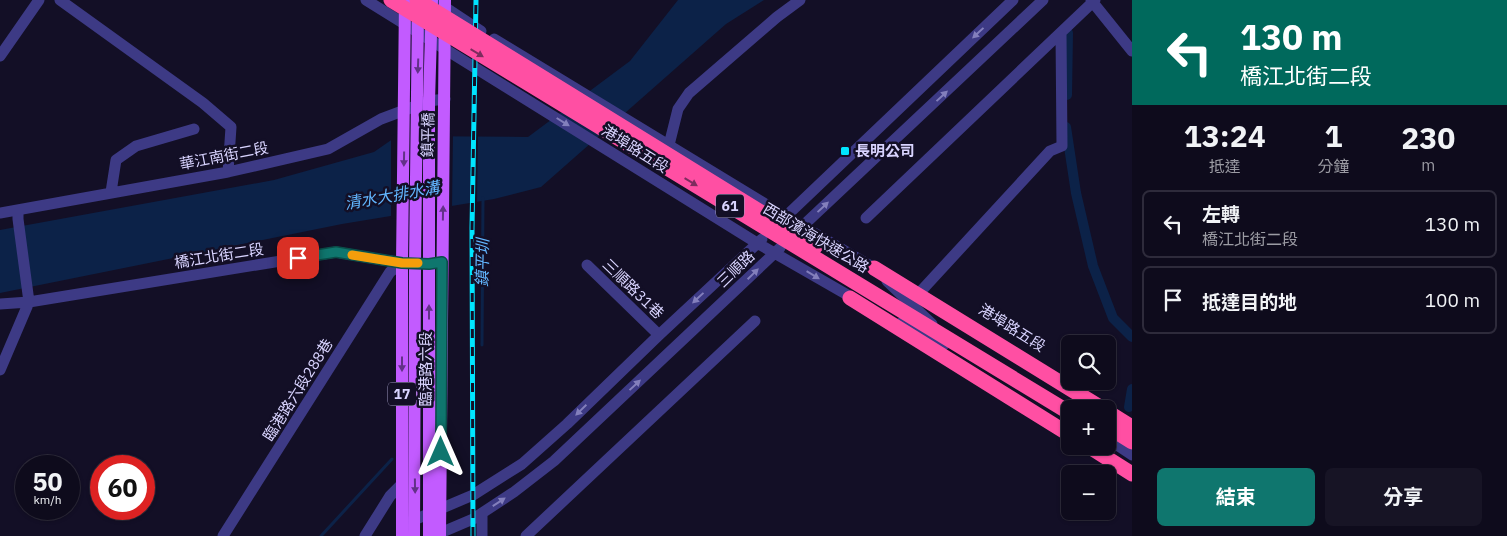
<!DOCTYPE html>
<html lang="zh-TW">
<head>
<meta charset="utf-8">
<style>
  body { margin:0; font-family:"IBM Plex Sans","Noto Sans TC",sans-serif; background:#171425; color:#f1f3f6; height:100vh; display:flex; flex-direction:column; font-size:19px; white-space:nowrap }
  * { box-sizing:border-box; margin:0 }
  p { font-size:16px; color:#9b9ba3 }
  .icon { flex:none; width:28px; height:28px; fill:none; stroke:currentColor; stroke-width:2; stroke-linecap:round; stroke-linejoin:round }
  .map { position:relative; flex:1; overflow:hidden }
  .sheet { display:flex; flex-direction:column; background:#0e0b1c; width:375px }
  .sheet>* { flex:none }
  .banner { background:#00695c; color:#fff; overflow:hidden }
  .controls { position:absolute; left:1061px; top:335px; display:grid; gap:10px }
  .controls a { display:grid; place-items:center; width:55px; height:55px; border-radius:8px; background:#0e0b1c; box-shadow:0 1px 4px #0004,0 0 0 1px #2e2b3b; font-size:25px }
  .speed { position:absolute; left:15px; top:455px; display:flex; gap:10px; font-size:25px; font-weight:700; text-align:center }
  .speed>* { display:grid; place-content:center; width:65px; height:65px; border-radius:50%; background:#0e0b1c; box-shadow:0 1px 4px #0004,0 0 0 1px #2e2b3b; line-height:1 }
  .speed small { font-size:12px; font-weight:400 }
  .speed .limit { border:8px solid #d22; background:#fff; color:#111 }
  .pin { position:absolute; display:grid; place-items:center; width:42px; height:42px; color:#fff; margin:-21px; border-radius:10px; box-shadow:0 2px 8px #0006 }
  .me { position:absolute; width:55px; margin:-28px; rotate:0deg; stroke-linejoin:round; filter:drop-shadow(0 0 4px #0008) }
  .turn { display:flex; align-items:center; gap:18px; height:105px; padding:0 25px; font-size:22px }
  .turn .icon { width:65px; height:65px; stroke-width:2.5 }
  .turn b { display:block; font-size:35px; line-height:42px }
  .eta { display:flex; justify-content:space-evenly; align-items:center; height:85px; text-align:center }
  .eta b { font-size:30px; font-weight:700; line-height:35px }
  .button { display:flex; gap:10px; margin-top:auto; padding:10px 25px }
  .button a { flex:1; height:58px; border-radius:8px; background:#0f766e; color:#fff; font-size:20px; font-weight:700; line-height:58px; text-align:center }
  .button a+a { background:#171425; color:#f1f3f6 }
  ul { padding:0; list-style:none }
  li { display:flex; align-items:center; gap:15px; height:68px; margin:0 10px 8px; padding:0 15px; border:2px solid #2e2b3b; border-radius:8px }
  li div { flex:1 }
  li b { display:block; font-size:19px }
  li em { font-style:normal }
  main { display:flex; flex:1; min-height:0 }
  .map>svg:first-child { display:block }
</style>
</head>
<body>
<main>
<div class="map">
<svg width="1132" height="536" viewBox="0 0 1132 536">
  <rect width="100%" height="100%" fill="#130f26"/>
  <path fill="#0c2248" d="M678 0H764L726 24 541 187 494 199 342 224 0 293V230L274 180 374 152 397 136 528 137 630 61Z"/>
  <path fill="#130f26" d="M397 133 453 134 452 208 391 219V136Z
    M471 134H478L477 204 470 205Z"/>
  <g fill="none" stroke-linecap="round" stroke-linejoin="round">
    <path stroke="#0c2248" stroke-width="3" d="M482 345 483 198
      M321 536 392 459"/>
    <path stroke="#0c2248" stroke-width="10" d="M1067 95 1068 33
      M1066 127 1076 193 1093 266 1113 318 1132 337
      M1129 407 1132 389"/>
    <path stroke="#3d3a85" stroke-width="11" d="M60 0 203 103 231 127 228 172
      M366 0 757 243 858 301
      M434 0 481 31
      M1091 0 1132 51
      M494 39 785 216 881 272
      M0 56 39 0
      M669 145 678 109 689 93 777 17 800 0
      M111 192 116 160 136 146 194 129
      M0 213 228 172 328 149 381 119 429 101 445 99
      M866 218 1095 0
      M781 221 1013 0
      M791 237 1043 0
      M587 265 659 335
      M887 281 932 324
      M922 290 1050 151 1062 146 1061 33
      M0 304 29 302 336 252 402 263 429 264 438 263
      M901 323 945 344
      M0 370 29 302 18 219V211
      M1108 439 1132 455
      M482 513V536
      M407 523 473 495 522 464 567 424 659 335 762 239
      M223 536 390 272 402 263
      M365 536 390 496 401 485
      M433 536 473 519 514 492 554 461 780 248
      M526 536 755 321"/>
    <path stroke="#c25bff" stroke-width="12" d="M402 536V263L405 1
      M414 536 415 263 418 9
      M429 536V101L432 0
      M440 536 445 0"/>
    <path stroke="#ff4fa3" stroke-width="15" d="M874 268 1103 409
      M850 298 1070 435
      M1108 412 1132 427
      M1108 427 1132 442
      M1088 446 1132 474"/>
    <g stroke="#00e5ff" stroke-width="5">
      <path id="rail" d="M473 536 472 228 476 0"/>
    </g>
    <use href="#rail" stroke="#130f26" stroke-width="3" stroke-dasharray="9" stroke-linecap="butt"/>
    <path stroke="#ff4fa3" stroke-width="15" d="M391 0 1070 413
      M417 0 816 246"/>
  </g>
  <defs><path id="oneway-solid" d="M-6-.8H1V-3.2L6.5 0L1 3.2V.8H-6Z" transform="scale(1.25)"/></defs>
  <g fill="#837fbc">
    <use href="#oneway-solid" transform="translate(978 33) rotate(137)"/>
    <use href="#oneway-solid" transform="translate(942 96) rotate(-43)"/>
    <use href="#oneway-solid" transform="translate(563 122) rotate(32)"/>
    <use href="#oneway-solid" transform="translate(823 207) rotate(-43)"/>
    <use href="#oneway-solid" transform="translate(753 274) rotate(-44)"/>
    <use href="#oneway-solid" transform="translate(813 275) rotate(31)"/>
    <use href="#oneway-solid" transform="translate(698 298) rotate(137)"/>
    <use href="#oneway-solid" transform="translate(635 385) rotate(-43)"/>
    <use href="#oneway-solid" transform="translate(581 410) rotate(136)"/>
    <use href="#oneway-solid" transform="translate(499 502) rotate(-33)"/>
  </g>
  <g fill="#7d2c5e">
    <use href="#oneway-solid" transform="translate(477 53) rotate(31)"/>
    <use href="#oneway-solid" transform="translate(691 182) rotate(31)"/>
  </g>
  <g fill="#623188">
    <use href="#oneway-solid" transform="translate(418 66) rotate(92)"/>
    <use href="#oneway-solid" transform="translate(404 159) rotate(91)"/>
    <use href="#oneway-solid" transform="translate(443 213) rotate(-89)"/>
    <use href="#oneway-solid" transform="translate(429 312) rotate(-90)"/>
    <use href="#oneway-solid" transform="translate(402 364) rotate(90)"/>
    <use href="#oneway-solid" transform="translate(415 486) rotate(89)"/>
  </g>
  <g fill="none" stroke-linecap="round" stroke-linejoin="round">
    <g stroke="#0a4d48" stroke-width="12">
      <path id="route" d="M298 258 336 252 402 263 429 264 442 262 441 452"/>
    </g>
    <use href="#route" stroke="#0f766e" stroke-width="9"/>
    <path stroke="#f59e0b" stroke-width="9" d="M352 255 402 263H418"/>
  </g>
  <rect fill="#00e5ff" stroke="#130f26" stroke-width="2" x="840" y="146" width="10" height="10" rx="2.5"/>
  <g text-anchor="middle" stroke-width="5" stroke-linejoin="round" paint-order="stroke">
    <g fill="#130f26" stroke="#9e99be" stroke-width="1">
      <rect x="716" y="194.5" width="28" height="23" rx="4"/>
      <rect x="388" y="382.5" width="28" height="23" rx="4"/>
    </g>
    <g font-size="14" font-weight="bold" fill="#d9d4ff">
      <text x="730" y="211">61</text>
      <text x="402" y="399">17</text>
    </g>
    <g font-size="15" fill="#d9d4ff" stroke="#130f26">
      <text transform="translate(428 135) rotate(-89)" y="5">鎮平橋</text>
      <text transform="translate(635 149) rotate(32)" y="5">港埠路五段</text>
      <text transform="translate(224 156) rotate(-11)" y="5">華江南街二段</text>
      <text transform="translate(816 238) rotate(31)" y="5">西部濱海快速公路</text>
      <text transform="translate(219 256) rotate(-9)" y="5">橋江北街二段</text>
      <text transform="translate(736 269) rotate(-44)" y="5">三順路</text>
      <text transform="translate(633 289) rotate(44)" y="5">三順路31巷</text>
      <text transform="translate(1012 328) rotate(32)" y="5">港埠路五段</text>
      <text transform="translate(426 369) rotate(-90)" y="5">臨港路六段</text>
      <text transform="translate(298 390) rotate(-58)" y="5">臨港路六段288巷</text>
    </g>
    <g font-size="15" font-weight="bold" fill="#d9d4ff" stroke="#130f26" text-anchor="start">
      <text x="855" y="156">長明公司</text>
    </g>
    <g font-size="16" font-style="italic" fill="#62b6ff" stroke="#130f26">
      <text transform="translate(392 195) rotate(-10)" y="6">清水大排水溝</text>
      <text transform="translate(482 263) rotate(-89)" y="6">鎮平圳</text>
    </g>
  </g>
</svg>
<div class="controls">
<a><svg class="icon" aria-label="search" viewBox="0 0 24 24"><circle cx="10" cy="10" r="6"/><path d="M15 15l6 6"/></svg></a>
<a>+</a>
<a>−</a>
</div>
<div class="speed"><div>50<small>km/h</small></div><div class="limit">60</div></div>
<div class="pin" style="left:298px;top:258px;background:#d93025"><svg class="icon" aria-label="arrive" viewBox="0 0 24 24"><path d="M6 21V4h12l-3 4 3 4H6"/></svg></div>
<svg class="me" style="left:441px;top:452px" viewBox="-20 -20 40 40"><path d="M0-17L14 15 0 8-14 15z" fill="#0f766e" stroke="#fff" stroke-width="4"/></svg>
</div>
<section class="sheet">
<div class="banner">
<div class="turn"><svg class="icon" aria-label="left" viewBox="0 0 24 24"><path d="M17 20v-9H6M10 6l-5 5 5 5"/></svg><div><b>130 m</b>橋江北街二段</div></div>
</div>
<div class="eta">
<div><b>13:24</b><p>抵達</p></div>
<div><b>1</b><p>分鐘</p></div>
<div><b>230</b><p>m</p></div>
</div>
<ul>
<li><svg class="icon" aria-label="left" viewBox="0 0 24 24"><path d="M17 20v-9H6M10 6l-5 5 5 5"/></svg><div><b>左轉</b><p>橋江北街二段</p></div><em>130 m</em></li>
<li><svg class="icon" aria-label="arrive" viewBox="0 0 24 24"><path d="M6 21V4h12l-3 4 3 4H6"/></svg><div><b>抵達目的地</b></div><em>100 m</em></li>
</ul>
<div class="button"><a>結束</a><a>分享</a></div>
</section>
</main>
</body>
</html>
